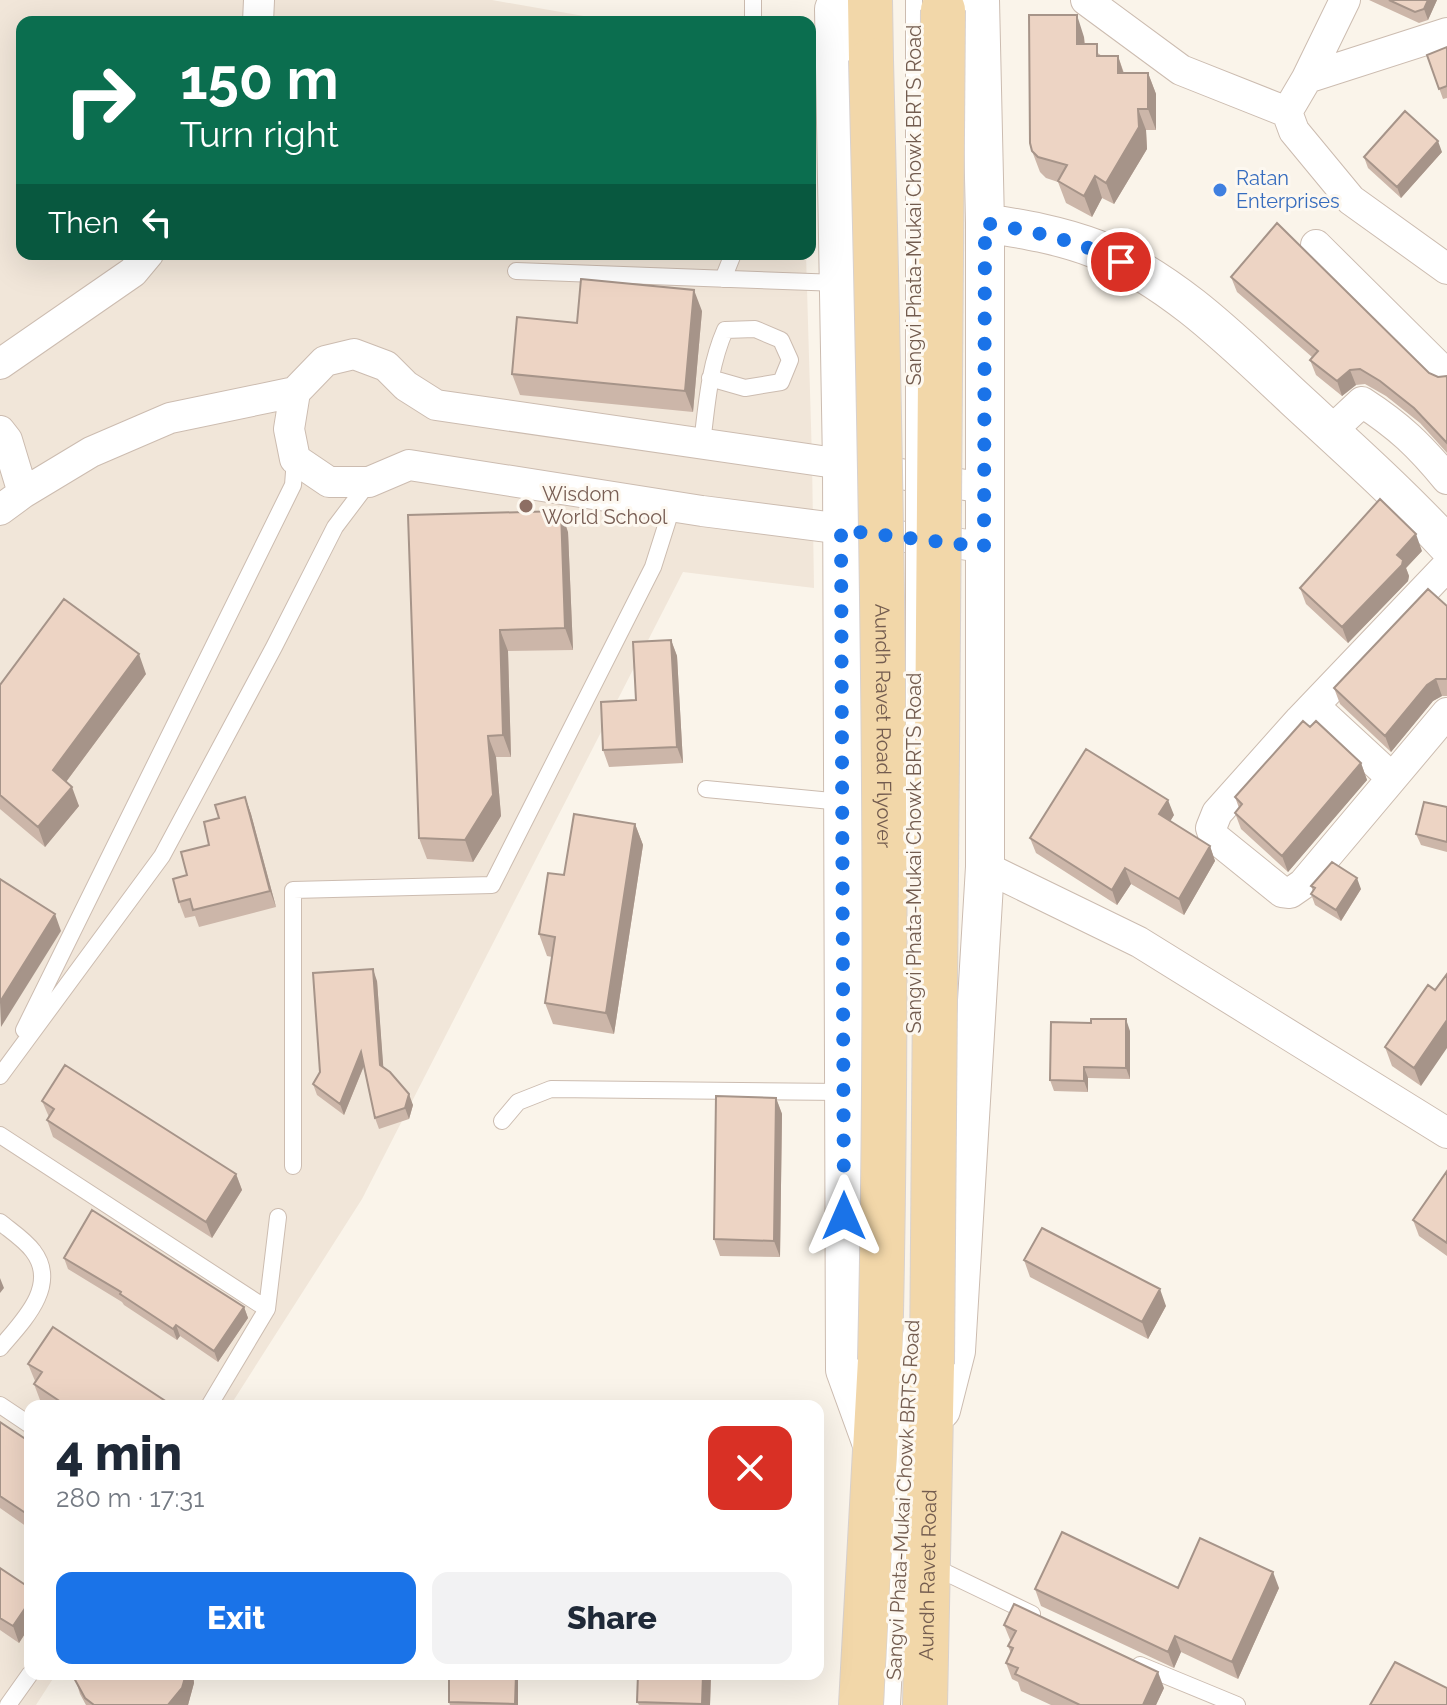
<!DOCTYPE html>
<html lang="en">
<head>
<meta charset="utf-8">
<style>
  body { margin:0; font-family:Raleway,sans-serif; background:#f2f2f3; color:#1f2937; height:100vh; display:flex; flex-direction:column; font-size:30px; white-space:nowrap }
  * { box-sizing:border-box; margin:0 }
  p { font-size:26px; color:#747a83 }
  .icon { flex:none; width:44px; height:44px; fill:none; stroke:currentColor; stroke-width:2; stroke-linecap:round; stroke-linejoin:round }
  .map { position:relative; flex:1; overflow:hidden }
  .drawer { position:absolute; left:24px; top:1400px; width:800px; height:280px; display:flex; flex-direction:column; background:#fff; border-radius:16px; box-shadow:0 8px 32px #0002 }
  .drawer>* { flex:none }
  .top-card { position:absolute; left:16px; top:16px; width:800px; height:244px; border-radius:16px; box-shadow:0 8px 32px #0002; background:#0b6e4f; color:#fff; overflow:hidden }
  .pin { position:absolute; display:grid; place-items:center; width:68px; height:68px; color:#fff; margin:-34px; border:4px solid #fff; border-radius:50%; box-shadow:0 2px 8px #0007 }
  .me { position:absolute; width:88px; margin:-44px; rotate:0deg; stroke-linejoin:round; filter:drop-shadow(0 0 6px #0008) }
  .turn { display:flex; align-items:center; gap:28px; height:168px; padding:0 32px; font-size:36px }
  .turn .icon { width:104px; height:104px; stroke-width:2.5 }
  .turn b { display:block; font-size:56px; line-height:68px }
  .then { display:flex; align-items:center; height:76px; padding:0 32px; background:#0003; gap:16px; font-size:30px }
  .round { display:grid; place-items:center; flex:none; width:84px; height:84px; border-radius:16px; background:#f2f2f3 }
  .headline { display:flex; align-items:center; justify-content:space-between; height:136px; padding:0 32px }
  h1 { font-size:48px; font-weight:800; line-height:60px }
  .button { display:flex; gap:16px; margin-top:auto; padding:16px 32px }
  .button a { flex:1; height:92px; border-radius:16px; background:#1a73e8; color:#fff; font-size:32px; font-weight:800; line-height:92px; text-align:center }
  .button a+a { background:#f2f2f3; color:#1f2937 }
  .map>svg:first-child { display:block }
</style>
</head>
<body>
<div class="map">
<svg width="1447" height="1705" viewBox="0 0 1447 1705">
  <rect width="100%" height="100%" fill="#faf4ea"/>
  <path fill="#f1e6d9" d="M0 0H492L618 22H22V254H806L812 460 814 588 683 572 362 1199 230 1406H30V1674H56L36 1705H0Z"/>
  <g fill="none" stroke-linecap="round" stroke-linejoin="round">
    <g stroke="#ccbcb0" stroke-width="18">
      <path id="service" d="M914 0V34
        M753 22V0
        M516 271 839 283
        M723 279 733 254
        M702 443C707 404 709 367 725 330L755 329 781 340 790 360 781 382 745 388 710 378
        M706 789 842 802
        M24 1030 293 485 295 459
        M0 1076 162 856 274 647 335 527 369 482
        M502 1121 518 1102 551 1089 843 1092
        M0 1135 267 1309 209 1406
        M293 1166V890L492 885 653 567 672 507
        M0 1222C11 1231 25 1240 33 1251 60 1286 21 1323 0 1348
        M267 1309 278 1217
        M0 1405 30 1425
        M930 1565 1032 1614
        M1140 1665 1237 1705
        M8 1705 30 1674
        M892 1705 909 1368"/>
    </g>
    <g stroke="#ccbcb0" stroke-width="32">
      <path id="minor" d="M1086 0 1181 70 1287 112 1307 78 1447 33
        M258 22 259 0
        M1307 78 1345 0
        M1287 112 1294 131 1351 200 1447 269
        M1316 245 1447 375
        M0 364 133 272 148 254
        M0 431 7 440 23 493
        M1331 431 1362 402C1399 426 1419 445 1447 479
        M983 488 842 464 436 405 406 386 386 366 354 354 325 361 295 392 289 429 295 459 329 482H369L409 465 702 511 984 547
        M0 510 23 493 91 452 170 418 295 392
        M1447 566 1300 720 1217 813 1211 828 1214 837 1282 892 1290 893 1303 884 1447 713
        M1314 706 1391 777
        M985 867 1139 942 1447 1133"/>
    </g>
    <g stroke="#ccbcb0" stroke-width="40">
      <path id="tertiary" d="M838 0 834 9 842 464 845 1370 874 1450
        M985 223C1023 229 1060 235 1096 249 1173 280 1235 343 1294 398 1346 446 1399 493 1447 545
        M941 1410 956 1351 985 867V223L980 0"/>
    </g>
    <g stroke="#d8d1ce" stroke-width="46">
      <g id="primary">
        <path d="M870 0 871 60"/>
        <path d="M861 1705 880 1360"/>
        <path id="s1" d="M925 1705 932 1364"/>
      </g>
    </g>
    <use href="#service" stroke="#fff" stroke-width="16"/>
    <use href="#minor" stroke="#fff" stroke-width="30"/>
    <use href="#tertiary" stroke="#fff" stroke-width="38"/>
    <use href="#primary" stroke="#f2d7a9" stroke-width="44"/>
    <g stroke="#ccbcb0" stroke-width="18" stroke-linecap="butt">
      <path id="service-bridge" d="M914 34V866
        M909 1368 911 1334"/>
    </g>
    <g stroke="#d8d1ce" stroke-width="46" stroke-linecap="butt">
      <g id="primary-bridge">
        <path id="s2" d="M871 60C882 494 890 927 880 1360"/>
        <path d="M932 1364 943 10"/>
      </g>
    </g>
    <use href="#service-bridge" stroke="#fff" stroke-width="16"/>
    <use href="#primary-bridge" stroke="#f2d7a9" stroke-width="44"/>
  </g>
  <path fill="#ccb6a9" d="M1369 0H1437L1428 20 1419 23Z
    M1084 37 1085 44 1102 56H1118L1124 73H1148L1156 94V130H1146L1147 149 1114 204 1102 198 1092 217 1066 203 1058 182 1046 178 1040 172 1032 151Z
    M1447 47V98L1443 99 1427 55Z
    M1442 152 1401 198 1368 168 1364 157Z
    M1231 277 1438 377 1447 376V453L1420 423 1386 396 1365 384 1356 385 1342 396 1316 375 1310 360 1312 357 1237 292Z
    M702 311 693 412 520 395 512 374 577 323Z
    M408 515 568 532 573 650 508 651 511 757H496L501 816 473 862 427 859 419 838Z
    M1422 551 1406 568 1409 576 1408 581 1348 643 1306 604 1300 588Z
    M1447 606V696H1442L1433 701 1391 752 1340 704 1334 688Z
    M671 640 677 656 683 763 609 767 603 750 636 700Z
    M146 674 66 782 79 806 45 847 0 809V685Z
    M1310 727 1361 763 1367 780 1288 872 1241 829 1235 813 1239 808 1235 797Z
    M245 797 251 814 276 907 199 927 195 916 185 918 179 902 187 875 209 845 219 818Z
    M1447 807V852L1421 845 1416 834Z
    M1174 815 1170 821 1210 846 1215 861 1184 915 1131 884 1117 905 1036 853 1030 838Z
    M635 824 643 845 614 1034 553 1024 545 1003 552 957 547 956 539 934 564 875Z
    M1311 886 1361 889 1341 921 1315 905 1311 894 1313 891Z
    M377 981 383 1067 413 1105 409 1119 379 1129 375 1118 364 1066 344 1115 317 1095 313 1084Z
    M1428 985 1421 1086 1392 1066 1385 1047Z
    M1130 1031V1079L1088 1078V1092L1054 1091 1050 1080Z
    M776 1098 782 1114 780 1257 720 1256 714 1239Z
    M42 1101 236 1174 242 1190 212 1238 53 1137 47 1120 49 1117Z
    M1447 1171V1256L1419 1236 1413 1220Z
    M64 1258 244 1307 248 1318 218 1362 180 1336 177 1340 124 1305 122 1302 68 1269Z
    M1024 1260 1166 1306 1148 1339 1030 1277Z
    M28 1364 173 1406H49L40 1400 34 1384 35 1381Z
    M0 1422 30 1442V1529L0 1508Z
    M0 1568 30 1588V1626L19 1643 0 1630Z
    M1178 1588H1279L1238 1679 1181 1652 1174 1668 1041 1606 1035 1589Z
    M1004 1625 1164 1688 1156 1705H1051L1021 1691 1018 1682 1012 1679 1006 1663 1011 1653 1008 1646 1011 1642Z
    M74 1674H193L194 1683 188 1705H86L80 1694Z
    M518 1674V1705H450L449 1702Z
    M638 1674H711L710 1705H639L637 1702Z"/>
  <path fill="#a69489" d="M1428 0H1437L1428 20 1424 9Z
    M1077 15 1084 37 1085 65 1077 44Z
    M1118 56 1125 78 1118 73Z
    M1148 73 1156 94V130L1148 109Z
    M1138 109 1146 130 1147 149 1114 204 1106 183Z
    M1438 141 1442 152 1401 198 1397 187Z
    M1095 176 1102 198 1092 217 1084 196Z
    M694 290 702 311 693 412 685 391Z
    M1350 370 1356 385 1342 396 1337 381Z
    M561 511 568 532 573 650 565 628Z
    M1416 534 1422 551 1406 568 1409 576 1408 581 1348 643 1342 627 1397 555Z
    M500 630 508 651 511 757 503 735Z
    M671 640 677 656 683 763 677 747Z
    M139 654 146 674 60 790 53 770Z
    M1436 679 1442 696 1433 701 1391 752 1385 736 1427 685Z
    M488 736 496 757 501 816 473 862 465 840Z
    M1361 763 1367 780 1288 872 1282 856Z
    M72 787 79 806 45 847 38 827Z
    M245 797 251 814 276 907 270 891Z
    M1168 800 1174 815 1165 830 1159 814Z
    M635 824 643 845 614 1034 606 1013Z
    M1210 846 1215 861 1184 915 1179 899Z
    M1125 868 1131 884 1117 905 1112 890Z
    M1357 878 1361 889 1341 921 1336 910Z
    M55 914 61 931 1 1027 0 1002Z
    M373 969 377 981 384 1076 380 1065Z
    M1126 1019 1130 1031V1079L1126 1068Z
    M1447 1020V1048L1421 1086 1414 1068Z
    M361 1052 365 1063 344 1115 340 1104Z
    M1084 1067 1088 1078V1092L1084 1081Z
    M409 1094 413 1105 409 1119 405 1108Z
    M776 1098 782 1114 780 1257 774 1241Z
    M236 1174 242 1190 212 1238 206 1222Z
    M0 1278 4 1288 0 1293Z
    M1160 1289 1166 1306 1148 1339 1142 1322Z
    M244 1307 248 1318 218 1362 214 1351Z
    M176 1325 180 1336 177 1340 173 1329Z
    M1273 1572 1279 1588 1238 1679 1232 1662Z
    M30 1601V1626L19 1643 13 1626Z
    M1175 1636 1181 1652 1174 1668 1168 1652Z
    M1158 1672 1164 1688 1156 1705H1143Z
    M186 1674H193L194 1683 188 1705H168Z
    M516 1674H518V1705H516Z
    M703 1674H711L710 1705H703L702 1704Z"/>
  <path fill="#edd4c4" stroke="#a69489" stroke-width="2" d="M1389 0H1428L1424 9 1415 12Z
    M1029 15H1077V44H1097V56H1118V73H1148V109H1138L1139 127 1106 183 1095 176 1084 196 1058 181 1067 165 1038 157 1032 151 1030 143Z
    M1447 47V86L1439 89 1427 55Z
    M1405 111 1438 141 1397 187 1364 157Z
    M1277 223 1429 373 1438 377 1447 376V443L1414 408 1380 381 1360 369 1350 370 1337 381 1310 360 1318 351 1231 277Z
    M581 279 694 290 685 391 512 374 517 317 577 323Z
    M1380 499 1416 534 1397 555 1403 560 1402 565 1342 627 1300 588Z
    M561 511 565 628 500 630 503 735 488 736 493 795 465 840 419 838 408 515Z
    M1428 589 1447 606V678L1446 679H1436L1427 685 1385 736 1334 688Z
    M64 599 139 654 53 770 72 787 38 827 0 795V685Z
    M671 640 677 747 603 750 601 702 636 700 633 642Z
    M1303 721 1310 727 1316 721 1361 763 1282 856 1235 813 1242 804 1235 797Z
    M1086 749 1168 800 1159 814 1210 846 1179 899 1125 868 1112 890 1030 838Z
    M245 797 270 891 193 910 190 899 179 902 173 879 187 875 181 852 209 845 204 822 219 818 215 805Z
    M1424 802 1447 807V842L1416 834Z
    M574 814 635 824 606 1013 545 1003 555 937 539 934 548 873 564 875Z
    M1332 862 1357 878 1336 910 1311 894 1315 888 1311 886Z
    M0 879 55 914 0 1002Z
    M373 969 380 1065 390 1072 409 1094 405 1108 375 1118 361 1052 340 1104 313 1084 320 1072 313 973Z
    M1447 974V1020L1414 1068 1385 1047 1428 985 1435 990Z
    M1091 1019H1126V1068L1084 1067V1081L1050 1080 1051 1022 1091 1023Z
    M65 1065 236 1174 206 1222 47 1120 54 1109 42 1101Z
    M716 1096 776 1098 774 1241 714 1239Z
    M1447 1171V1243L1413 1220Z
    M92 1210 244 1307 214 1351 176 1325 173 1329 120 1294 121 1292 64 1258Z
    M1042 1228 1160 1289 1142 1322 1024 1260Z
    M53 1327 173 1406H67L34 1384 42 1372 28 1364Z
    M0 1422 30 1442V1516L0 1496Z
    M1062 1532 1178 1588 1200 1538 1273 1572 1232 1662 1175 1636 1168 1652 1035 1589Z
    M0 1568 30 1588V1601L13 1626 0 1618Z
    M1014 1604 1158 1672 1143 1705H1080L1015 1674 1018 1668 1006 1663 1013 1648 1008 1646 1016 1631 1004 1625Z
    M1395 1662 1447 1688V1705H1370Z
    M74 1674H186L182 1688 168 1705H94L85 1698 74 1678Z
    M449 1674H516L515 1704 449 1702Z
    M638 1674H703L702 1704 637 1702Z"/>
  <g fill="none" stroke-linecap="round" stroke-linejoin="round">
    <path stroke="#1a73e8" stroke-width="14" stroke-dasharray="0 25.2" d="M844 1216 841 530 984 547 985 223C1032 231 1077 240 1121 262"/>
  </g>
  <circle fill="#3f7fe0" stroke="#fdf8f0" stroke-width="3" cx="1220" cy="190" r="8"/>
  <circle fill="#8d6e63" stroke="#fdf8f0" stroke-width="3" cx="526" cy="506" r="8"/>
  <g text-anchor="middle" stroke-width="6" stroke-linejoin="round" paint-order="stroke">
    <g font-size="20" fill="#366cbe" stroke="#fdf8f0" text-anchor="start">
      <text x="1236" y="185">Ratan<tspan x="1236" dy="23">Enterprises</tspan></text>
    </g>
    <g font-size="20" fill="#735c4f" stroke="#fdf8f0">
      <text transform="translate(914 205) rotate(-90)" y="7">Sangvi Phata-Mukai Chowk BRTS Road</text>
      <text dy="7" stroke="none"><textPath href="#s2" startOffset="666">Aundh Ravet Road Flyover</textPath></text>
      <text transform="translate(914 853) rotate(-90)" y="7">Sangvi Phata-Mukai Chowk BRTS Road</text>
      <text transform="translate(903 1500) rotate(-87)" y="7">Sangvi Phata-Mukai Chowk BRTS Road</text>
      <text dy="7" stroke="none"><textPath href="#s1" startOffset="130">Aundh Ravet Road</textPath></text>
    </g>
    <g font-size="20" fill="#785e54" stroke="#fdf8f0" text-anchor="start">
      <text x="542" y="501">Wisdom<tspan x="542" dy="23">World School</tspan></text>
    </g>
  </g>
</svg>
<div class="pin" style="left:1121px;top:262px;background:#d93025"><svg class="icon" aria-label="arrive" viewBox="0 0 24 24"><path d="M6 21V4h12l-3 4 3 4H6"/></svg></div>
<svg class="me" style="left:844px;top:1216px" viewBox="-20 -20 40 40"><path d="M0-17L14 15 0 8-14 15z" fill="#1a73e8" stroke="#fff" stroke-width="4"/></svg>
<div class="top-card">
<div class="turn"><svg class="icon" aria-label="right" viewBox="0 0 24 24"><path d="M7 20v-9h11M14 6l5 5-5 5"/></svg><div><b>150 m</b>Turn right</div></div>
<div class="then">Then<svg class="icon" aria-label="left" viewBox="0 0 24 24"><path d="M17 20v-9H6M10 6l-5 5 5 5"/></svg></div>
</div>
<section class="drawer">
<div class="headline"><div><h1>4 min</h1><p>280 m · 17:31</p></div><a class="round" style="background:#d93025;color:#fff"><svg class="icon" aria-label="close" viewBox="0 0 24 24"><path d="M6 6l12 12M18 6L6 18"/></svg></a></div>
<div class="button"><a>Exit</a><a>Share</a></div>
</section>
</div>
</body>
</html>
